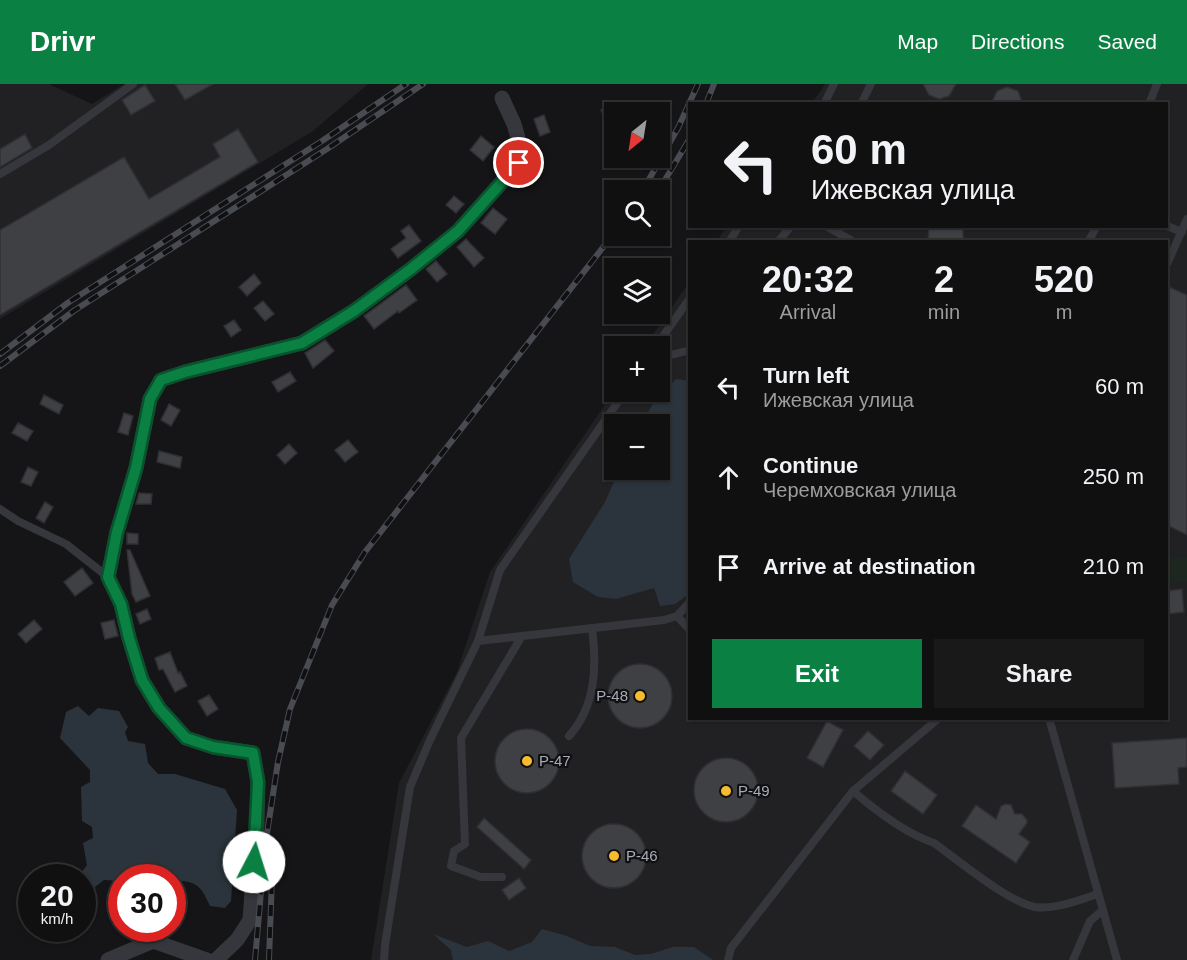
<!DOCTYPE html>
<html lang="en">
<head>
<meta charset="utf-8">
<style>
  body { margin:0; font-family:Helvetica,sans-serif; background:#19191a; color:#f1f3f6; height:100vh; display:flex; flex-direction:column; font-size:22px; white-space:nowrap }
  * { box-sizing:border-box; margin:0 }
  p { font-size:20px; color:#9c9d9f }
  .icon { flex:none; width:33px; height:33px; fill:none; stroke:currentColor; stroke-width:2; stroke-linecap:round; stroke-linejoin:round }
  .map { position:relative; flex:1; overflow:hidden }
  .drawer { position:absolute; left:688px; top:156px; width:480px; height:480px; display:flex; flex-direction:column; background:#101011; border-radius:0px; box-shadow:0 2px 4px #0004,0 0 0 2px #303031 }
  .drawer>* { flex:none }
  .banner { position:absolute; left:688px; top:18px; width:480px; height:126px; border-radius:0px; box-shadow:0 2px 4px #0004,0 0 0 2px #303031; background:#101011; color:#f1f3f6; overflow:hidden }
  .needle { width:39px; rotate:210deg }
  .tools { position:absolute; left:604px; top:18px; display:grid; gap:12px }
  .tools a { display:grid; place-items:center; width:66px; height:66px; border-radius:0px; background:#101011; box-shadow:0 2px 4px #0004,0 0 0 2px #303031; font-size:30px }
  .speed { position:absolute; left:18px; top:780px; display:flex; gap:12px; font-size:30px; font-weight:700; text-align:center }
  .speed>* { display:grid; place-content:center; width:78px; height:78px; border-radius:50%; background:#101011; box-shadow:0 2px 4px #0004,0 0 0 2px #303031; line-height:1 }
  .speed small { font-size:15px; font-weight:400 }
  .speed .limit { border:9px solid #d22; background:#fff; color:#111 }
  .pin { position:absolute; display:grid; place-items:center; width:51px; height:51px; color:#fff; margin:-26px; border:3px solid #fff; border-radius:50%; box-shadow:0 2px 6px #0007 }
  .me { position:absolute; width:66px; margin:-33px; rotate:5deg; stroke-linejoin:round; filter:drop-shadow(0 0 4px #0008) }
  .turn { display:flex; align-items:center; gap:21px; height:126px; padding:0 24px; font-size:27px }
  .turn .icon { width:78px; height:78px; stroke-width:2.5 }
  .turn b { display:block; font-size:42px; line-height:51px }
  .eta { display:flex; justify-content:space-evenly; align-items:center; height:102px; text-align:center }
  .eta b { font-size:36px; font-weight:700; line-height:42px }
  .button { display:flex; gap:12px; margin-top:auto; padding:12px 24px }
  .button a { flex:1; height:69px; border-radius:0px; background:#0b8043; color:#fff; font-size:24px; font-weight:700; line-height:69px; text-align:center }
  .button a+a { background:#19191a; color:#f1f3f6 }
  ul { padding:0; list-style:none }
  li { display:flex; align-items:center; gap:18px; height:90px; padding:0 24px }
  li div { flex:1 }
  li b { display:block; font-size:22px }
  li em { font-style:normal }
  header { display:flex; align-items:center; gap:36px; box-sizing:border-box; height:84px; padding:0 30px; background:#0b8043; color:#fff }
  header strong { font-size:28px }
  nav { display:flex; gap:33px; margin-inline-start:auto; font-size:21px }
  .map>svg:first-child { display:block }
</style>
</head>
<body>
<header>
<strong>Drivr</strong>
<nav><a>Map</a><a>Directions</a><a>Saved</a></nav>
</header>
<div class="map">
<svg width="1187" height="876" viewBox="0 0 1187 876">
  <rect width="100%" height="100%" fill="#151517"/>
  <path fill="#212124" fill-rule="evenodd" d="M0 0H49L92 20 124 0H368L313 47 0 235Z
    M825 0H1187V876H371L399 699 457 588 490 488 615 306V308H660V262H645L690 197V634H1167V158L717 157 727 142H1167V20L812 19ZM615 340H660V386H615Z"/>
  <path fill="#1d261f" d="M1187 473V498L1167 500V474Z"/>
  <path fill="#2b343c" d="M676 295 690 297V509L675 520 660 522 654 504 616 515 598 513 573 498 569 475 605 418 619 386H660V340H642L652 321Z
    M78 622 89 632 98 624 119 627 128 643 125 648 128 657 145 660 148 679 158 690H175L225 705 237 726 231 817 225 824 210 822C200 800 197 798 173 796L172 794 170 793 161 781 133 787 126 793 122 794 121 797 104 796 95 803 85 804 82 794 78 793 87 781 83 759 93 754 92 743 82 737 81 703 90 698V686L60 654 66 628Z
    M542 845 567 852 590 862 615 863 635 871 651 870 673 863H694L713 876H453L451 866 433 850 467 863 488 857 509 867 532 858Z"/>
  <path fill="#3f4044" stroke="#302f34" stroke-width="1.5" d="M175 0H213L185 16Z
    M923 0H956L949 12 939 15 929 11Z
    M145 1 155 17 131 31 122 16Z
    M1007 3 1018 7 1023 20H991L997 7Z
    M610 21 615 32 606 36 601 26Z
    M544 31 550 48 540 52 534 35Z
    M238 45 258 78 0 231V146L124 73 149 115 220 73 213 60Z
    M25 50 32 64 0 83V65Z
    M481 52 494 63 483 77 470 66Z
    M454 112 464 120 456 129 446 121Z
    M493 124 507 135 495 150 481 139Z
    M409 141 421 157 398 174 391 165 406 154 401 147Z
    M929 142H963V158H928Z
    M466 155 484 174 474 183 457 163Z
    M436 177 447 190 437 198 426 185Z
    M254 190 261 199 247 212 239 203Z
    M406 201 417 216 399 229 398 227 374 245 364 232Z
    M1167 202 1187 211V451L1167 441Z
    M263 217 274 230 265 237 254 224Z
    M234 236 241 246 231 253 224 242Z
    M325 256 334 267 313 284 305 269Z
    M290 288 296 297 278 308 272 298Z
    M44 311 63 321 59 330 40 320Z
    M169 320 180 326 171 342 161 336Z
    M124 329 133 332 128 351 118 348Z
    M18 339 33 347 27 357 12 349Z
    M348 356 358 368 345 378 335 366Z
    M289 360 297 369 285 380 277 371Z
    M159 367 182 373 180 384 157 378Z
    M28 383 38 388 31 402 21 398Z
    M139 409 152 410 151 420H136Z
    M45 418 53 423 44 439 36 434Z
    M127 449 138 450V460H127Z
    M127 466H130L150 512 136 518 132 510Z
    M82 484 93 499 75 512 64 498Z
    M1182 505 1184 528 1167 530V507Z
    M147 525 151 535 140 540 136 530Z
    M34 536 42 545 26 559 18 550Z
    M114 536 118 552 105 555 101 539Z
    M170 568 178 589 180 588 187 602 175 608 163 585 159 586 155 574Z
    M608 612a32 32 0 1 1 64 0a32 32 0 1 1-64 0Z
    M209 611 218 625 207 632 198 617Z
    M827 637 843 646 823 683 807 674Z
    M495 677a32 32 0 1 1 64 0a32 32 0 1 1-64 0Z
    M868 647 884 661 870 676 854 662Z
    M1187 654V683L1178 684 1179 700 1115 704 1112 659Z
    M694 706a32 32 0 1 1 64 0a32 32 0 1 1-64 0Z
    M905 687 937 711 923 730 891 707Z
    M1006 720 1011 721 1015 730H1022L1027 736V739L1019 750 1030 758 1016 779 962 742 976 721 996 735 1001 722Z
    M484 734 531 776 524 785 477 743Z
    M582 772a32 32 0 1 1 64 0a32 32 0 1 1-64 0Z
    M519 794 526 804 509 816 502 806Z"/>
  <g fill="none" stroke-linecap="round" stroke-linejoin="round">
    <path stroke="#36373d" stroke-width="8" d="M824 20 834 0
      M861 20 871 0
      M1149 20 1157 0
      M0 90 49 61 133 0
      M826 142 854 158
      M1167 142 1182 148
      M729 158 739 142
      M778 158 791 142
      M1088 158 1097 142
      M1167 180 1187 135
      M656 262 690 214
      M660 274 690 266
      M0 425 18 437 66 460 108 493
      M677 532 690 546
      M478 557 664 536 677 532 690 518
      M1049 634 1117 876
      M569 652C596 622 597 582 592 544
      M853 707C875 726 907 750 934 759 958 776 1008 818 1035 823 1055 826 1079 816 1098 810
      M502 793H481L451 782 454 767 465 760 461 654 522 552
      M384 876 385 861 410 703 430 656 478 557 500 486 625 308
      M728 876 731 864 853 707 939 634
      M1073 876 1090 837 1103 826"/>
    <path stroke="#36373d" stroke-width="15" d="M108 876 153 857 207 876
      M216 876 237 856 250 836 257 740 258 698 253 669 213 663 186 654 159 624 142 596 129 554 121 520 108 493 117 448 136 384 150 315 161 296 185 288 302 259 354 227 411 185 458 147 519 79 521 64 514 40 502 14"/>
    <g stroke="#494b52" stroke-width="6">
      <path id="rail" d="M706 20 714 0
        M643 106 678 44 698 0
        M659 106 690 54
        M0 270 69 218 322 57 406 0
        M0 282 75 226 327 65 423 0
        M255 876 265 762 278 678 290 625 332 521 365 468 615 148
        M269 876 273 765"/>
    </g>
    <use href="#rail" stroke="#101012" stroke-width="4" stroke-dasharray="11" stroke-linecap="butt"/>
  </g>
  <g fill="none" stroke-linecap="round" stroke-linejoin="round">
    <g stroke="#07532c" stroke-width="15">
      <path id="route" d="M254 778 258 698 253 669 213 663 186 654 159 624 142 596 129 554 121 520 108 493 117 448 136 384 150 315 161 296 185 288 302 259 354 227 411 185 458 147 519 79"/>
    </g>
    <use href="#route" stroke="#0b8043" stroke-width="10"/>
  </g>
  <g fill="#f7bb2d" stroke="#101012" stroke-width="2">
    <circle cx="640" cy="612" r="6"/>
    <circle cx="527" cy="677" r="6"/>
    <circle cx="726" cy="707" r="6"/>
    <circle cx="614" cy="772" r="6"/>
  </g>
  <g text-anchor="middle" stroke-width="4.5" stroke-linejoin="round" paint-order="stroke">
    <g font-size="15" fill="#a7abb8" stroke="#101012" text-anchor="start">
      <text x="628" y="617" text-anchor="end">Р-48</text>
      <text x="539" y="682">Р-47</text>
      <text x="738" y="712">Р-49</text>
      <text x="626" y="777">Р-46</text>
    </g>
  </g>
</svg>
<div class="tools">
<a><svg class="needle" viewBox="-14 -14 28 28"><path d="M0-13l5 13h-10z" fill="#e53935"/><path d="M0 13l5-13h-10z" fill="#9c9d9f"/></svg></a>
<a><svg class="icon" aria-label="search" viewBox="0 0 24 24"><circle cx="10" cy="10" r="6"/><path d="M15 15l6 6"/></svg></a>
<a><svg class="icon" aria-label="layers" viewBox="0 0 24 24"><path d="M12 4l9 5-9 5-9-5zM3 14l9 5 9-5"/></svg></a>
<a>+</a>
<a>−</a>
</div>
<div class="speed"><div>20<small>km/h</small></div><div class="limit">30</div></div>
<div class="pin" style="left:519px;top:79px;background:#d93025"><svg class="icon" aria-label="arrive" viewBox="0 0 24 24"><path d="M6 21V4h12l-3 4 3 4H6"/></svg></div>
<svg class="me" style="left:254px;top:778px" viewBox="-20 -20 40 40"><circle r="19" fill="#fff"/><path d="M0-13L10 11 0 6-10 11z" fill="#0b8043"/></svg>
<div class="banner">
<div class="turn"><svg class="icon" aria-label="left" viewBox="0 0 24 24"><path d="M17 20v-9H6M10 6l-5 5 5 5"/></svg><div><b>60 m</b>Ижевская улица</div></div>
</div>
<section class="drawer">
<div class="eta">
<div><b>20:32</b><p>Arrival</p></div>
<div><b>2</b><p>min</p></div>
<div><b>520</b><p>m</p></div>
</div>
<ul>
<li><svg class="icon" aria-label="left" viewBox="0 0 24 24"><path d="M17 20v-9H6M10 6l-5 5 5 5"/></svg><div><b>Turn left</b><p>Ижевская улица</p></div><em>60 m</em></li>
<li><svg class="icon" aria-label="ahead" viewBox="0 0 24 24"><path d="M12 20V5M6 11l6-6 6 6"/></svg><div><b>Continue</b><p>Черемховская улица</p></div><em>250 m</em></li>
<li><svg class="icon" aria-label="arrive" viewBox="0 0 24 24"><path d="M6 21V4h12l-3 4 3 4H6"/></svg><div><b>Arrive at destination</b></div><em>210 m</em></li>
</ul>
<div class="button"><a>Exit</a><a>Share</a></div>
</section>
</div>
</body>
</html>
